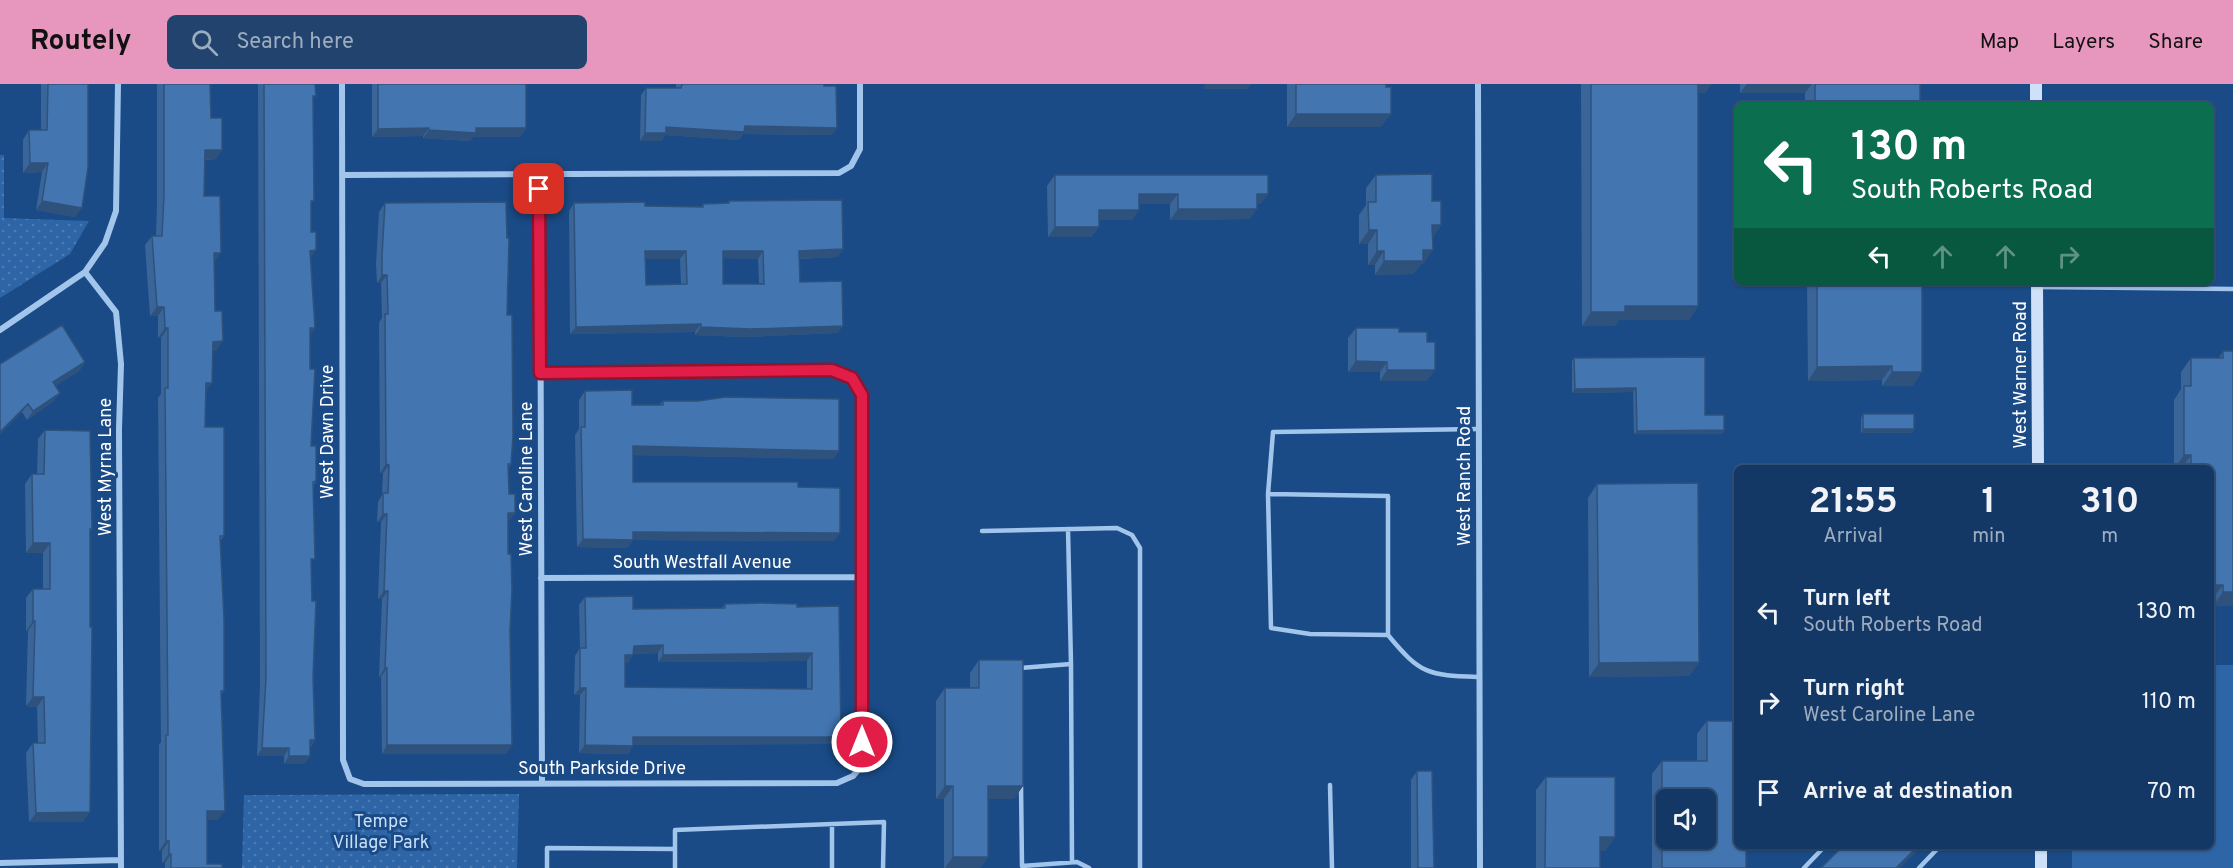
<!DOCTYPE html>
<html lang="en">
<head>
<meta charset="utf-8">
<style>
  body { margin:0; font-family:Overpass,sans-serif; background:#21436e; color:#f1f3f6; height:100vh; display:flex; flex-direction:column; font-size:22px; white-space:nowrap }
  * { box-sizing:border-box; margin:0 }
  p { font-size:20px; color:#9dacbf }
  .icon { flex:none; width:33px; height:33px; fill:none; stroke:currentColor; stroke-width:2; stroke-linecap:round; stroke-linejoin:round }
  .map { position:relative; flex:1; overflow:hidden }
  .details { position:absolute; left:1734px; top:381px; width:480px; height:384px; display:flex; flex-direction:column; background:#143865; border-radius:9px; box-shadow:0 2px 4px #0004,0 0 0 2px #335279 }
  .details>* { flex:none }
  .hud { position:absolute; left:1734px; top:18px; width:480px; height:183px; border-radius:9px; box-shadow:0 2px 4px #0004,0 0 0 2px #335279; background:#0b6e4f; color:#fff; overflow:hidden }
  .controls { position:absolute; left:1656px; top:705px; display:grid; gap:12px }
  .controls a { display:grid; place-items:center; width:60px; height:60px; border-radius:9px; background:#143865; box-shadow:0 2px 4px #0004,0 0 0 2px #335279; font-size:30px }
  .pin { position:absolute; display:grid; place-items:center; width:51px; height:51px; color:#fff; margin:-26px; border-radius:12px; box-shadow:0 3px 9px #0006 }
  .me { position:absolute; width:66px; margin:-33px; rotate:0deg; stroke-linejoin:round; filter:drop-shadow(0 0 4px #0008) }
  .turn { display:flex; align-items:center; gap:21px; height:126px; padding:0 18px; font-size:27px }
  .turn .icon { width:78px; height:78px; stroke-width:2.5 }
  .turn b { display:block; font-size:42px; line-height:51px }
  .lanes { display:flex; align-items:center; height:57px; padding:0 18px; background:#0003; justify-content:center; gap:30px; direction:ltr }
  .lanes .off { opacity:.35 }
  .eta { display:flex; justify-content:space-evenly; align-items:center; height:102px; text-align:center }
  .eta b { font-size:36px; font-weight:700; line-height:42px }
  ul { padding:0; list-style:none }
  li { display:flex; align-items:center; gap:18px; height:90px; padding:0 18px }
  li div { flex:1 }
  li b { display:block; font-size:22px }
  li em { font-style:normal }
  header { display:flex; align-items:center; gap:36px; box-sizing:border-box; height:84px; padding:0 30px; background:#e797bd; color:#111 }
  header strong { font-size:28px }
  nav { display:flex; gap:33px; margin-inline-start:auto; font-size:21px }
  .search { width:420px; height:54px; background:#21436e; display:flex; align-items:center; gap:15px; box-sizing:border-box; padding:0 21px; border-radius:9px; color:#9dacbf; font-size:22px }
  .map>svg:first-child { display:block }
</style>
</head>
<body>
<header>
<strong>Routely</strong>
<div class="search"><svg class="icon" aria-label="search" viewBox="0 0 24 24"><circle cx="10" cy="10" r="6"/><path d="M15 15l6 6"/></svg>Search here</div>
<nav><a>Map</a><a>Layers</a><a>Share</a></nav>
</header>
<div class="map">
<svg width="2233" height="784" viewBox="0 0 2233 784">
  <defs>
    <pattern id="park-dots" width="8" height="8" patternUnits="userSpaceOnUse" patternTransform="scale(1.5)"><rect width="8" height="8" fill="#2d65a6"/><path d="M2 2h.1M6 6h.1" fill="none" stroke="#4c7cb3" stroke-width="1.8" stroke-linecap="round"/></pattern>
  </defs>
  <rect width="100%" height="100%" fill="#1a4b87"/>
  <path fill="#2d65a6" d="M2211 581H2233V784H2072V762H2211Z"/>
  <path fill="url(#park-dots)" d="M0 71H4V134L89 137 70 170 0 214Z
    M519 710 517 784H242L244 711Z"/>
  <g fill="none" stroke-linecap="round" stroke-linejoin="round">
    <path stroke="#a2c5ec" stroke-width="4.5" d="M2037 203 2233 205
      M1268 410 1388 412V551L1310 550 1271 544 1268 410 1273 348 1479 345
      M982 447 1117 444 1132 451 1140 464V784
      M1388 551C1421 591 1428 591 1479 593
      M1071 580 1072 778
      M1020 584 1071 580 1068 445
      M1021 700 1022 782 1077 778 1089 784
      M1330 701 1332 784
      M547 784V764L675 765
      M675 784V746L884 738 883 784
      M832 784V741
      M1804 784 1825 762
      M1919 784 1940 762"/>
    <path stroke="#a2c5ec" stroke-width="6" d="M118 0 116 127 105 159 85 188 116 228 121 280 119 345 121 784
      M342 0 343 676 350 695 364 700 837 699 853 692 862 681V311L852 294 832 286 540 289
      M1478 0 1480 784
      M342 91 839 89 851 82 860 65V0
      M540 92 542 699
      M0 246 85 188
      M541 494 863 493
      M0 779 121 776"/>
    <path stroke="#cee1f9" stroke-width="12" d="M2036 0V21
      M2037 198 2038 384
      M2041 762V784"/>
  </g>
  <path fill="#3a6598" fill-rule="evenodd" d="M41 0H88L75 133 36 126 42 88 23 89V56L29 46H41Z
    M157 0H210L211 34 216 75 205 76 204 112 214 178 216 267H213L206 309 205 343 224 452 220 457 224 607 221 610 218 736H207V780L222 784H165V779H162V767H159V661L161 658 158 314 161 310V254H158V232H150L145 161 152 152H156L157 121Z
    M258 0H315L313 16 311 122V174L315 244 310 251 311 362 316 397 314 401 311 480 315 656 310 664V672L304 680H284V672H257L260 602Z
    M372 0H526V44L520 53H473L470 57 423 54V52L372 53Z
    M676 0H824L832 51 743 50 739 56 665 51 661 57H640L641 11 646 4H676Z
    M1287 0H1386L1381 43H1287Z
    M1581 0H1711L1705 9H1698V222L1689 236H1619L1615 242H1582Z
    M1740 0H1920V21H1805V9H1740Z
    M1055 91 1268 110 1260 120H1257L1250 135 1170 136V120H1139L1132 136H1099V143L1091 153H1048L1047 102Z
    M1376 91 1432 117 1441 141 1432 154 1423 180H1421L1413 190 1375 191V181H1368V160H1359V131L1366 121V104Z
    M729 117 843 165 837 173 799 175 800 198 843 242 837 249 746 253 695 251V248L570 250 569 127 574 119 645 122 701 123 703 120 727 119ZM723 174 758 175 759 200H723ZM645 175H680L681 200 646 201Z
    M385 119 507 231 511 380 508 384 509 410 515 429 508 438 512 661 506 670H382L381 593H379L382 515H378L381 438H377L378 418 382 411 383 389H380L379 239 382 234 381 199H377L376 180 379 128Z
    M1807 198H1922L1913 302H1882V296L1808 297Z
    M1356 244 1399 248 1427 297H1380V288H1348V254Z
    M2223 267H2233V522H2213V514H2211V384H2174V316L2181 305V288L2191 274H2219Z
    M1574 274 1705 331 1724 346 1722 350H1634L1633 308 1572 309V277Z
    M85 278 79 287 55 302 54 317 27 336 22 328 0 280Z
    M585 307 632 321H659L663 317 839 367 833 375 633 371V398L798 403 834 457 633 456 627 464 577 463 575 351 579 345V316Z
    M1863 330 1914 345 1912 349H1861V334Z
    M45 346 92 445 90 448 83 738H29L26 669 33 659H38L37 623 26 622 28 547H26V514L33 505H43V469H26L25 400 32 390H37L38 355Z
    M1597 400 1699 578 1689 592 1589 593 1588 414Z
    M585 513 633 525 722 524 725 520 797 523 839 522 835 660 633 661 628 670 579 669 580 611H574L575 572 580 564 579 521ZM658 569V578L807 577V605L625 603V578L628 579 633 570Z
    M979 576 1023 702 1014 715H988V773L980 784H944V715H936V617L945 604H970V589Z
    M1707 637 1746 784H1652V690L1662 677H1697V650Z
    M1417 687 1434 784H1411V696Z
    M1546 693 1615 753 1605 767H1600V784H1536V706Z"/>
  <path fill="#2f527c" d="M1206 0H1251L1248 5H1203Z
    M1694 0H1711L1705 9H1688Z
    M1747 0H1812L1805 9H1740Z
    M1296 30H1391L1381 43H1287Z
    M745 42 837 44 832 51 743 50 739 56 665 51 661 57H640L645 49 666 43Z
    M429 44 423 52 372 53 378 45Z
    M476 44H526L520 53H473L470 57 423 54 429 46Z
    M205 66H222L216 75 198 76Z
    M30 79H48L42 88 23 89Z
    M1139 110H1178L1170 120H1132Z
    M1257 110H1268L1260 120H1250Z
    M42 117 82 124 75 133 36 126Z
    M1178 125H1257L1250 135 1170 136Z
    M1099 126H1139L1132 136H1091Z
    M1432 141H1441L1432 155Z
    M1055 143H1099L1091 153H1048Z
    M1369 146H1377L1368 160H1359Z
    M843 165 837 173 794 175 799 167Z
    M316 166 310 175V167Z
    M1423 166H1433L1423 180H1421L1413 190 1375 191 1384 177Z
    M645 167H686L680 175H640Z
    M723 167H763L758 175 718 174Z
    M1377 167H1384L1375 181H1368Z
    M214 169H221L214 179Z
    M382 191H387L381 199H377Z
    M1625 222H1698L1689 236H1619L1615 242H1582L1591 228Z
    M157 223H164L158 232H150Z
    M701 240 695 248 570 250 576 243Z
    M843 242 837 249 746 253 695 251 701 243Z
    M165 244H168L161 254H158Z
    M310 244H315L310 252Z
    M223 257 216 267H206L213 258Z
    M1356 277 1387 278 1380 288H1348Z
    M85 278 79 287 47 307 53 298Z
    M1892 282 1882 296 1808 297 1817 283Z
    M1387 286H1435L1427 297H1380Z
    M1892 288H1922L1913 302H1882Z
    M206 299H212L205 309Z
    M1636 304 1633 308 1572 309 1575 305Z
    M60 309 54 317 27 336 33 327Z
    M28 320 22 328 0 351V348Z
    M1863 345H1914L1912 349H1861Z
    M1724 346 1722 350H1634L1637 347Z
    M633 362 839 367 833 375 627 371Z
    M2184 371H2191L2182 384H2175Z
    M386 380 389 381 383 389H380Z
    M508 429H515L509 438H502Z
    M383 430H387L381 438H377Z
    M633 448 840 449 834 457 633 456 627 464 577 463 583 455Z
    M33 459H50L43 469H26Z
    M2211 501H2223L2213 514H2211Z
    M384 507H388L382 515H378Z
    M2223 508H2233V522H2213Z
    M33 537H35L28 547H26Z
    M663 561 658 569 628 570 634 562Z
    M812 569 807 577 658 578 663 571Z
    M625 571H633L628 579 620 578Z
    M1699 578 1689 592 1589 593 1599 579Z
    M385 584H387L381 593H379Z
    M580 604H586L580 611H574Z
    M33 613H44L37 623 26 622Z
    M633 653H841L835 660 628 661Z
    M310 656H315L309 664Z
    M387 661H512L506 670H382Z
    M585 661 633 662 628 670 579 669Z
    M262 664H289L284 672H257Z
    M289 672H310L304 680H284Z
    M945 702H953L944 715H936Z
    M988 702H1023L1014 715H979Z
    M207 727H225L218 736H201Z
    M90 728 83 738H29L36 729Z
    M1600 753H1615L1605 767H1590Z
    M166 757H169L162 767H159Z
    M1918 762H1922L1900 784H1896Z
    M169 770H171L165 779H162Z
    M953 773H988L980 784H945Z"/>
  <path fill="#4375b1" stroke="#2f527c" stroke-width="1.5" fill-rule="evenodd" d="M48 0H88V83L82 124 42 117 48 79H30L29 46H47Z
    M164 0H210L211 34H222V66H205L204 112H220L221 169H214L215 227H222L223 257 213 258 212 299H206L205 343H224V452H220L224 536V607H221L225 727H207V780H222V784H171V770H169V757H166V651H168L165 304H168V244H165L164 223H157L152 152H162L164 111Z
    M264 0H315L316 12H313L314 117H311V148H316V166L310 167 315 244H310V285H315L311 362H316V397L313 398 315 475H311L312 517H316L313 593 315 656H310V672H289V664H262L266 594Z
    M378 0H526V44H476V49L429 46V44L378 45Z
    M682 0H824V2H836L837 44 745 42 744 48 666 43V49H645L646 4H681Z
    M1296 0H1386V3H1391V30H1296Z
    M1591 0H1698V222H1625V228H1591Z
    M1815 0H1920V21H1815Z
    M1432 90V117H1441V141H1432L1433 166H1423V177H1384V167H1377V146H1369L1368 118H1376V91Z
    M1055 91H1268V110H1257V125H1178V110H1139V126H1099V143H1055Z
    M842 116 843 165 799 167 800 198 842 197 843 242 751 245 701 243V240L576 243 574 119 645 118V122L703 123V120L729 119V117ZM645 167H686L687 200 646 201ZM723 167H763L764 200H723Z
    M506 118 507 154H509L507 231H512L513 352 511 380H508L509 410H515V429H508V470H511L512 506 510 546 512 661H387V584H385L388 507H384L387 430H383V409H388L389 381 386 380 385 230H388L387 191H382V172L385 119Z
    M1817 198H1922V288H1892V282L1817 283Z
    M62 241 85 278 53 298 60 309 33 327 28 320 0 348V280Z
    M1356 244H1399V248H1427V258H1435V286H1387V278L1356 277Z
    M2223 267H2233V508H2223V501H2211V384H2191V371H2184V302H2191V274H2223Z
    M1705 273V331H1724V346L1637 347 1636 304 1575 305 1574 274Z
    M632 306V321H663V317H698L726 313 839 315V367L633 362V398H798V403L840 404V449L633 448V456L583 455 581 343H585V307Z
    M1863 330H1914V345H1863Z
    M45 346 90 347 92 445H90V543H92L90 728 36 729 33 659H45L44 613H33L35 537H33V505H50V459H33L32 390H44Z
    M1698 399 1699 578 1599 579 1597 400Z
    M633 512V525L725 524V520L761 519 797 520V523L839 522 841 653H633V662L585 661 586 604H580V564H586L585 513ZM663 561V571L812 569V605L625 603V571H633L634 562Z
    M979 576H1023V702H988V773H953V702H945V604H979Z
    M1707 637H1737V762H1746V784H1662V677H1707ZM1666 716H1706V754H1666Z
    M1417 687H1432L1434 784H1418Z
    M1546 693H1615V753H1600V784H1545Z
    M1843 762H1918L1896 784H1821Z"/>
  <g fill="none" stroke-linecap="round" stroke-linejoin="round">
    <g stroke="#92132f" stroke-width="15">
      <path id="route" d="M539 105 540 289 832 286 852 294 862 311V658"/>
    </g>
    <use href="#route" stroke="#e11d48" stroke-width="10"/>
  </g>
  <g text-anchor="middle" stroke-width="6" stroke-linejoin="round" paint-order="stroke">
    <g font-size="18" fill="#fff" stroke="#1a4b87">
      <text transform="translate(2020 291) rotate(-90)" y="6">West Warner Road</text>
      <text transform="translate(327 348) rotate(-90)" y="6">West Dawn Drive</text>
      <text transform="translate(105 383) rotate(-90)" y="6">West Myrna Lane</text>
      <text transform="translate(1464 392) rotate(-90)" y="6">West Ranch Road</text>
      <text transform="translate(526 395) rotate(-90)" y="6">West Caroline Lane</text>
      <text x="702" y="484">South Westfall Avenue</text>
      <text x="602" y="690">South Parkside Drive</text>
    </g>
    <g font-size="18" fill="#c7dff9" stroke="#1a4b87">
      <text x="381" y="743">Tempe<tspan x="381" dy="21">Village Park</tspan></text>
    </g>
  </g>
</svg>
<div class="controls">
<a><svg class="icon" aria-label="sound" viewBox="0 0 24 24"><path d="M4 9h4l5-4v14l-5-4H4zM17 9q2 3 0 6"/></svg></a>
</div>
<div class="pin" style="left:539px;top:105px;background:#d93025"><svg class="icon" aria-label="arrive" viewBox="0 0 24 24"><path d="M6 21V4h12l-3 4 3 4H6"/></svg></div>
<svg class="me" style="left:862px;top:658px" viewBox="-20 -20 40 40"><circle r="17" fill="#e11d48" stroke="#fff" stroke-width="3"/><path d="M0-11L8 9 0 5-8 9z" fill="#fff"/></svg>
<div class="hud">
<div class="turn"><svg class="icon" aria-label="left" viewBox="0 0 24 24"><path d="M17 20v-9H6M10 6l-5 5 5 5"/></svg><div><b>130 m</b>South Roberts Road</div></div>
<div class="lanes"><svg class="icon" aria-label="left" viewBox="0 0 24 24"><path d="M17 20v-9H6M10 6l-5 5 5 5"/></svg><svg class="icon off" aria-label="ahead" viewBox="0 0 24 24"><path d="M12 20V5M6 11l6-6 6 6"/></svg><svg class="icon off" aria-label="ahead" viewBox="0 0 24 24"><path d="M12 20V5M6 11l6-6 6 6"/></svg><svg class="icon off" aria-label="right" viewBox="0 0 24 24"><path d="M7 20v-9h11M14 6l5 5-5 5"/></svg></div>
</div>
<section class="details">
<div class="eta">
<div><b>21:55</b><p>Arrival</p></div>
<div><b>1</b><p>min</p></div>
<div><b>310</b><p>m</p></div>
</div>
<ul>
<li><svg class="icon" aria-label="left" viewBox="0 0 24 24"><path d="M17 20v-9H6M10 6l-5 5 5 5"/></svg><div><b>Turn left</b><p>South Roberts Road</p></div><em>130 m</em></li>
<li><svg class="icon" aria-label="right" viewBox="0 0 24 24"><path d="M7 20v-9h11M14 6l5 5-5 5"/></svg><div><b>Turn right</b><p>West Caroline Lane</p></div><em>110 m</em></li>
<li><svg class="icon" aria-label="arrive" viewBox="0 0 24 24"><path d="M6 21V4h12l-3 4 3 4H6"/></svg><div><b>Arrive at destination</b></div><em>70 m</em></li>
</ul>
</section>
</div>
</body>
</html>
